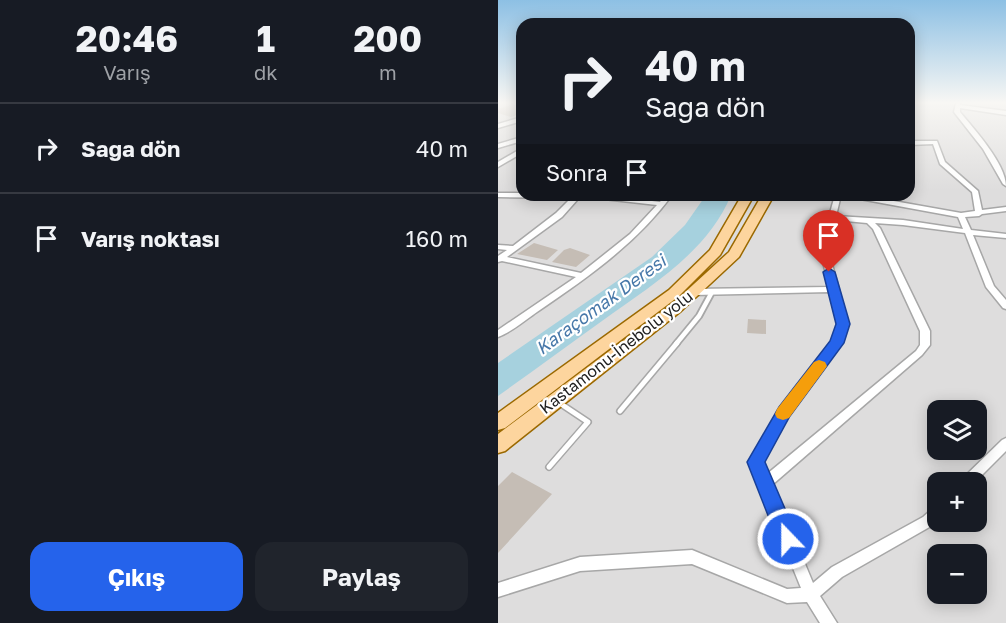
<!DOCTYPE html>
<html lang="tr">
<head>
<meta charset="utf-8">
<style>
  body { margin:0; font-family:"Golos Text",sans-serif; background:#20242c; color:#f1f3f6; height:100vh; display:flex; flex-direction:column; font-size:22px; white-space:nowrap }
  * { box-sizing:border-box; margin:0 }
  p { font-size:20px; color:#9ea1a6 }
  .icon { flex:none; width:33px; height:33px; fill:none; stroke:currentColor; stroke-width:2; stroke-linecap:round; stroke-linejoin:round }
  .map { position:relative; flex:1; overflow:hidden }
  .panel { display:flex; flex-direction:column; background:#171b24; width:498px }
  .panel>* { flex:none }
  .banner { position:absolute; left:18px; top:18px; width:399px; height:183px; border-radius:18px; box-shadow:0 3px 15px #0003; background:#171b24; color:#f1f3f6; overflow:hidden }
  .tools { position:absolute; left:429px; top:400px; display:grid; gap:12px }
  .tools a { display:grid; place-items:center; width:60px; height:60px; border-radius:12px; background:#171b24; box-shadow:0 3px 15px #0003; font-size:30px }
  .pin { position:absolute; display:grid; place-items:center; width:51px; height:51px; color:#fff; margin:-62px -26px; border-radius:50% 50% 50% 0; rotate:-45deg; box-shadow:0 0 6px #0007 }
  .pin .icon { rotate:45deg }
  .me { position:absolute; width:66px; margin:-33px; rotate:338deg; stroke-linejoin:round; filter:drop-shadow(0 0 4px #0008) }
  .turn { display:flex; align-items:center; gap:21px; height:126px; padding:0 30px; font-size:27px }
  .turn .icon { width:78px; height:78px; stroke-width:2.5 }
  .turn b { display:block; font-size:42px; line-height:51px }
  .then { display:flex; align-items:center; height:57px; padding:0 30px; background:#0003; gap:12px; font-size:22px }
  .eta { display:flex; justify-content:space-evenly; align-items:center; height:102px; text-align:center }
  .eta b { font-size:36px; font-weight:700; line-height:42px }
  .action { display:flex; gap:12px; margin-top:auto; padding:12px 30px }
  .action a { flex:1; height:69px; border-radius:18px; background:#2563eb; color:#fff; font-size:24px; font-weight:700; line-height:69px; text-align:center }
  .action a+a { background:#20242c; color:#f1f3f6 }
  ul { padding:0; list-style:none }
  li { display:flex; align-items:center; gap:18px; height:90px; padding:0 30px; border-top:2px solid #363941 }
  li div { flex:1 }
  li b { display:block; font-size:22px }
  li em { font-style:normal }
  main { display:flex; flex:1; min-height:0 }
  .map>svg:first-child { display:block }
</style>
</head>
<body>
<main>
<section class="panel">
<div class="eta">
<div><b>20:46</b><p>Varış</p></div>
<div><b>1</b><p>dk</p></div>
<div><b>200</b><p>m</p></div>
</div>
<ul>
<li><svg class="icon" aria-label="right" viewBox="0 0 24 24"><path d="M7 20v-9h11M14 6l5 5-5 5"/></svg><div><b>Sağa dön</b></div><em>40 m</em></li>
<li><svg class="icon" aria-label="arrive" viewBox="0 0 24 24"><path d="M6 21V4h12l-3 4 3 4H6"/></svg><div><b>Varış noktası</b></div><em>160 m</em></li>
</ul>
<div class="action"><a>Çıkış</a><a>Paylaş</a></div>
</section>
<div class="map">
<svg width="508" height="623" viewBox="0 0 508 623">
  <rect width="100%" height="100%" fill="#f0ede6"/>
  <path fill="#dedddd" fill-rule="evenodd" d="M0 103H24V195H411V103H508V623H0ZM440 411H478V450H440ZM440 483H478V522H440ZM440 555H478V594H440Z"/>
  <path fill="#a6d1de" d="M208 195H233C210 252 151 287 104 321 69 346 35 371 0 396V363L154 257 187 225Z"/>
  <path fill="#c5bdb5" d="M12 105 24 108V113L13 117 0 113V109Z
    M36 243 60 250 49 260 19 254Z
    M72 248 92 255 78 267 54 262 66 250Z
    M250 319 268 320V334L249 333Z
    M14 472 54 494 0 553V486Z"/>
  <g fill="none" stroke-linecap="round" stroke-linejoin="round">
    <g stroke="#a7a7a7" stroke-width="8">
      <path id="lane-far1" d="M178 344 201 316 214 292"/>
    </g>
    <g stroke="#a7a7a7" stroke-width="8">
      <path id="lane" d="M122 411 179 343
        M51 467 90 422 60 402"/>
    </g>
    <g stroke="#a7a7a7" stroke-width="3">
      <path id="street" d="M15 103H24V106L15 104Z
        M458 103H462V105L508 111V115L462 108V112C476 129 508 164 508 186L505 184 485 149 456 112Z
        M24 117V121L0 128V124Z
        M24 137V141L0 148V144Z
        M411 141H439L447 162 480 191 484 210 508 207V211L484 214 481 216 467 217 473 230 508 234V238L475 235 496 286 508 300V309L505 308 488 287 467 233 405 225 377 223 382 228 432 331V345L424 355 274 485 315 583 334 567 425 517 435 508 440 506V521L435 525 344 577 322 596 339 623H322L309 602 289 603 194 564 82 571 0 597V583L82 557 194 550 289 589 303 588 252 462 282 409 334 342 340 324 332 292 196 295 192 292 196 289 331 287 322 249 337 195H343L338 216 405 220 465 229 460 217 351 197 348 195H362L463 213 477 211 474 192 442 164 435 144 411 145ZM337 220 369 223 375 229 422 331V345L418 351 269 474 264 462 290 415 342 345 350 324 330 249Z
        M24 148V153L0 167V162Z
        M0 193H24V195H106L162 202 167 195H174C139 243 89 278 39 312 27 320 14 332 0 337V330L78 277 4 261 0 262V256L9 250 0 249V245L15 246 58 213 73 198 0 197ZM80 199H106L159 205 132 234 83 273 9 257 64 217Z
        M508 438V451L476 483H462L464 479 504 440Z"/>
    </g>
    <g stroke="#9b6900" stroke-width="3">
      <path id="primary" d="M244 195H256L222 255 181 296 7 428 0 430V413L171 290 212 250Z
        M264 195H276L241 257 183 311 7 451 0 453V434L173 305 231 252Z"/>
    </g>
    <use href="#lane-far1" stroke="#fff" stroke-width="4.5"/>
    <use href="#lane" stroke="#fff" stroke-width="5"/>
    <use href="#street" fill="#fff" fill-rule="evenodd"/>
    <use href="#primary" fill="#fdd59e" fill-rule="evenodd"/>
  </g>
  <linearGradient id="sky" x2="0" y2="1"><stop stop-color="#8dc0e4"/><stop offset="0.54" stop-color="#f8f7f4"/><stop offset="1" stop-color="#f8f7f4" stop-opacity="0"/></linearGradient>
  <rect width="508" height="190" fill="url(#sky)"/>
  <path fill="#2563eb" stroke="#184099" stroke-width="1.5" d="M331 268 337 272 352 324 346 343 292 416 267 462 300 539 297 546 290 549 282 546 249 462 281 407 332 341 338 324 325 272Z"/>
  <path fill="#f59e0b" d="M321 360 327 362 329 366 327 369 291 418 285 420 279 418 277 414 279 409 316 362Z"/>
  <g text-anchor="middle" stroke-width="4.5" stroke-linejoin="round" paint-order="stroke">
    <g font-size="16" fill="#202020" stroke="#fff">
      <text transform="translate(118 352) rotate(-38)" y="6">Kastamonu-İnebolu yolu</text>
    </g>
    <g font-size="18" font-style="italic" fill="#4778a9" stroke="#fff">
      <text transform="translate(103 305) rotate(-36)" y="6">Karaçomak Deresi</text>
    </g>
  </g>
</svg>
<div class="tools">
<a><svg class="icon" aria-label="layers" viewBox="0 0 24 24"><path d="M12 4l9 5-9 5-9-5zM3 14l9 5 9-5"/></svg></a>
<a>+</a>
<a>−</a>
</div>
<div class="pin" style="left:331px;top:272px;background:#d93025"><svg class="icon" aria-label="arrive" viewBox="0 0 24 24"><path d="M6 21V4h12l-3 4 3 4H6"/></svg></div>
<svg class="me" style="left:290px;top:539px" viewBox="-20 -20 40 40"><circle r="17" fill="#2563eb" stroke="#fff" stroke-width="3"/><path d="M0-11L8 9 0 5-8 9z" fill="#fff"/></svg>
<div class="banner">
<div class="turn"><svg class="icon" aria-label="right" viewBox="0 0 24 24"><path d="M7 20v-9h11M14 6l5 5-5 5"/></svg><div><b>40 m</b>Sağa dön</div></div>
<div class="then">Sonra<svg class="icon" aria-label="arrive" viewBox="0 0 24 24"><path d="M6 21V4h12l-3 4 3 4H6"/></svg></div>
</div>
</div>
</main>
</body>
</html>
